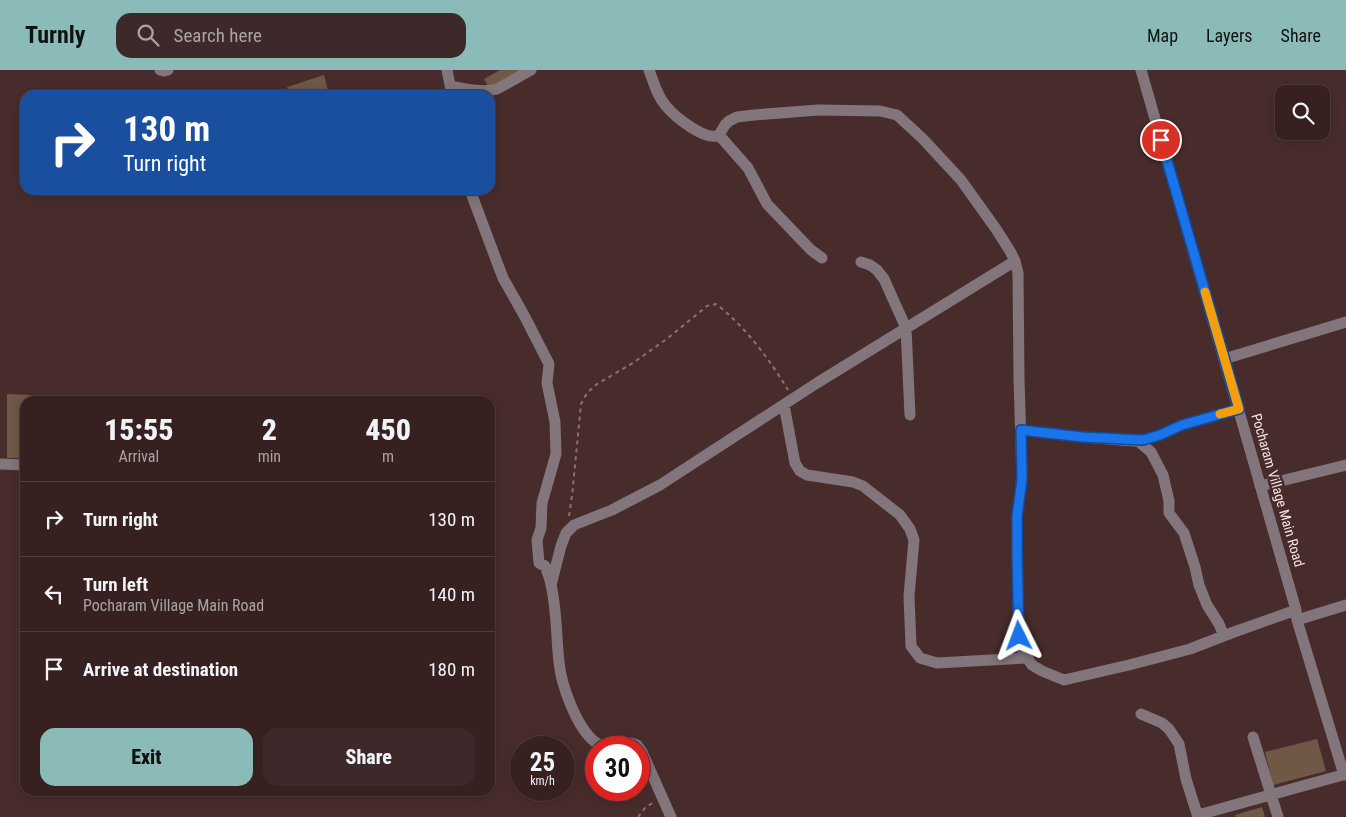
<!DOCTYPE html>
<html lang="en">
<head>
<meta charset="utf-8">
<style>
  body { margin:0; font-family:"Roboto Condensed",sans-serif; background:#3d2929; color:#f1f3f6; height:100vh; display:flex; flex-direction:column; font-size:19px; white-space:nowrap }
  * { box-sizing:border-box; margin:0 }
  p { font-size:16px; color:#aaa3a5 }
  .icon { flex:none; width:28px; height:28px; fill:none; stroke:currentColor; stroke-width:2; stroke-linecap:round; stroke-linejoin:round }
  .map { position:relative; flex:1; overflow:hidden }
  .sheet { position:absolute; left:20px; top:326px; width:475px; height:400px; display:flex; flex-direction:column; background:#362120; border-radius:15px; box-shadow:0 2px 12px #0003,0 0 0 1px #503e3e }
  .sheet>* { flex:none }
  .guide { position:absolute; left:20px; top:20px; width:475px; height:105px; border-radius:15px; box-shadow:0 2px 12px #0003,0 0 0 1px #503e3e; background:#1a4fa0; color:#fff; overflow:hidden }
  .controls { position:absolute; left:1275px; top:15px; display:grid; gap:10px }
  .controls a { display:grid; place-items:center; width:55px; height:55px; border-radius:10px; background:#362120; box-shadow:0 2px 12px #0003,0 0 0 1px #503e3e; font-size:25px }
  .speed { position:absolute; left:510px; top:666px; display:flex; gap:10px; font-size:25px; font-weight:700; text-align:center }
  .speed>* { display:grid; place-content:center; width:65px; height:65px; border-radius:50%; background:#362120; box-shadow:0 2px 12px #0003,0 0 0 1px #503e3e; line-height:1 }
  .speed small { font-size:12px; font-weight:400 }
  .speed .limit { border:8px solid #d22; background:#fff; color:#111 }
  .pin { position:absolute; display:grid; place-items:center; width:42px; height:42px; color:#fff; margin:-21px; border:2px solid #fff; border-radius:50%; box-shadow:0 1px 5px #0007 }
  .me { position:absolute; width:55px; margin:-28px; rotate:357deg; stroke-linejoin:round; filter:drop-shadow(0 0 4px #0008) }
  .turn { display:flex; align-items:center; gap:18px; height:105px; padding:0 20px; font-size:22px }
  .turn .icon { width:65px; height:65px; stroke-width:2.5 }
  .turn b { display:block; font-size:35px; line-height:42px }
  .eta { display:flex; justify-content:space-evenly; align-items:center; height:85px; text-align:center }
  .eta b { font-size:30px; font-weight:800; line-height:35px }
  .primary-button { display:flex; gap:10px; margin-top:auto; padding:10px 20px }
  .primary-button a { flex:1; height:58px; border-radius:15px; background:#8bbbb9; color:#111; font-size:20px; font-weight:800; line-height:58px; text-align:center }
  .primary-button a+a { background:#3d2929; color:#f1f3f6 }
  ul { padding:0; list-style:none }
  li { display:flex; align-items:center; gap:15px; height:75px; padding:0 20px; border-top:1px solid #503e3e }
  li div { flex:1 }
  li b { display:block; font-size:19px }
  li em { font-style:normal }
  header { display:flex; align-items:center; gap:30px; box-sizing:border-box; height:70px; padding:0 25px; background:#8bbbb9; color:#111 }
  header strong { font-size:24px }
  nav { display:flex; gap:28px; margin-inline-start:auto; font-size:18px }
  .search { width:350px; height:45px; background:#3d2929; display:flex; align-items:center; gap:12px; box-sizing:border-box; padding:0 18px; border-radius:15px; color:#aaa3a5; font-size:19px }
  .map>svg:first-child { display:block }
</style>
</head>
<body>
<header>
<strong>Turnly</strong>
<div class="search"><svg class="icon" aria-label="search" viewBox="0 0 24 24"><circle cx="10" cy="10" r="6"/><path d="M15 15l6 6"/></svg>Search here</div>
<nav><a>Map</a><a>Layers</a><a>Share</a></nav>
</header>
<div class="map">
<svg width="1346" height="747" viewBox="0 0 1346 747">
  <rect width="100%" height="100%" fill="#482c2b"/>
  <path fill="#705847" d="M500 0H521L489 18 484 9Z
    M324 5 329 25H289L287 17Z
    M7 324 100 328V331H25V388H7Z
    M113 329 133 330V331H113Z
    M1317 669 1326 701 1273 715 1265 682Z
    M1262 737 1265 747H1236L1235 745Z"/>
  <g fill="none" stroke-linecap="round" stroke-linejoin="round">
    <path stroke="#8a7170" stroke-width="2" stroke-dasharray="4 4" stroke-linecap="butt" d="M569 446 572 426 581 334 587 323 597 314 633 293 668 268 707 236 716 234C744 255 770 290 788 320
      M638 747 645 738 654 732"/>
    <path stroke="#82757b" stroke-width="11" d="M160 0 164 1 168 0
      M447 0 452 25
      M649 0C654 13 657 26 666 36 675 47 706 72 719 65L725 55 729 51 737 47 754 45 818 40 880 41 897 45 923 69 961 110 996 159 1010 181 1015 191 1018 203 1019 308 1022 409 1017 447 1018 544 1019 566 1023 582 1032 595 1042 601 1064 610 1129 595 1190 579 1234 562 1296 540
      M1141 0 1296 540 1297 550 1344 705
      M451 16C466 19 482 23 497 19L531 0
      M719 65 748 98 767 134 811 180 822 188
      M470 120 495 187 503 208 525 247 549 294 547 313 555 352 556 384 542 433 541 458 537 470 539 493 545 496C547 502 550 508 551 515 557 540 556 566 559 592 561 614 576 657 595 672 599 675 604 676 609 678
      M861 192 870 195 877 200 884 209 906 258 910 345
      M1224 289 1346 252
      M784 335 795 393 800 401 807 405 853 412 863 416 900 445 910 459 914 470 909 526 911 576 920 588 937 593 1027 588
      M1021 360 1082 367 1134 371 1143 370 1160 365 1182 355 1239 339
      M1137 370 1151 382 1163 405 1169 431V443L1184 463 1195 497 1199 515 1207 535 1219 554 1224 566
      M0 394 25 395
      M1260 416 1346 395
      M551 515 561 476 566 463 574 455 612 440 660 415 817 313 1015 191
      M1297 550 1346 535
      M1141 644 1162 653 1169 659 1179 674 1186 709 1198 747
      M1253 667 1278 747
      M611 678 631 673 637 675 642 682 671 747
      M1198 745 1346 704"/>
  </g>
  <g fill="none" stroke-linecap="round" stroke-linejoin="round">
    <g stroke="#114b97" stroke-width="12">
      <path id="route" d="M1019 566 1017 482V447L1022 409 1021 360 1082 367 1143 370 1160 365 1182 355 1239 339 1161 70"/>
    </g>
    <use href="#route" stroke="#1a73e8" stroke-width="9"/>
    <path stroke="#f59e0b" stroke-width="9" d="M1205 222 1239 339 1220 344"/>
  </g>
  <g text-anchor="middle" stroke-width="5" stroke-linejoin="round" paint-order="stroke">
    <g font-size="14" fill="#f6e3e2" stroke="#482c2b">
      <text transform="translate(1278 420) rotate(74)" y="5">Pocharam Village Main Road</text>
    </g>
  </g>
</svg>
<div class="controls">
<a><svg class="icon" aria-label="search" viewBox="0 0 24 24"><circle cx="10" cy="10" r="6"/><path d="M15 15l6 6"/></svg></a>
</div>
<div class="speed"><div>25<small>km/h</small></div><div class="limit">30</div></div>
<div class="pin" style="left:1161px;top:70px;background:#d93025"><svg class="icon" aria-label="arrive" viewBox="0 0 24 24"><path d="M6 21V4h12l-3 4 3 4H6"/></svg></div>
<svg class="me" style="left:1019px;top:566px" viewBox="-20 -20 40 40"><path d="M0-17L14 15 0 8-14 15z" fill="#1a73e8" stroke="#fff" stroke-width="4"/></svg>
<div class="guide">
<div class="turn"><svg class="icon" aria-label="right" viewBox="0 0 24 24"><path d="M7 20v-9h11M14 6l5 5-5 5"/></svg><div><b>130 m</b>Turn right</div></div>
</div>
<section class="sheet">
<div class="eta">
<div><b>15:55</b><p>Arrival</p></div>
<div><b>2</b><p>min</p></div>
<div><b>450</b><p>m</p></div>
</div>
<ul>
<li><svg class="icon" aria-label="right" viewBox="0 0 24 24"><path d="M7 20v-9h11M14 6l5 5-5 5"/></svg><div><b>Turn right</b></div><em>130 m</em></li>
<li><svg class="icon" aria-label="left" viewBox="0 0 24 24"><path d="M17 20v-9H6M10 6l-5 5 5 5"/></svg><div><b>Turn left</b><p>Pocharam Village Main Road</p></div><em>140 m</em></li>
<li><svg class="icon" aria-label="arrive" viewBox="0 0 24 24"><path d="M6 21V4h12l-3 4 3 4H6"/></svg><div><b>Arrive at destination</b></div><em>180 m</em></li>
</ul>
<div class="primary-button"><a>Exit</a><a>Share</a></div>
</section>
</div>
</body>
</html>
